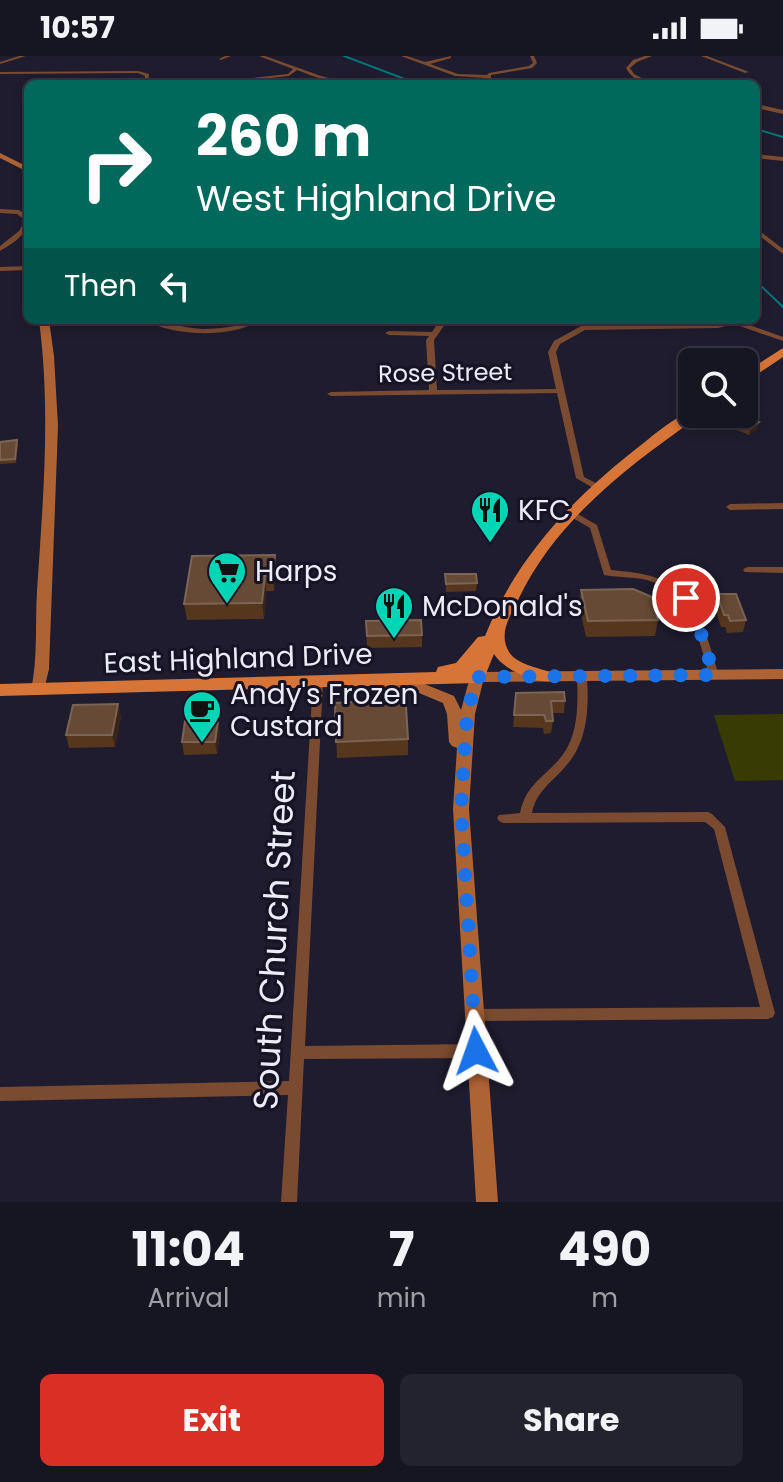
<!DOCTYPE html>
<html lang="en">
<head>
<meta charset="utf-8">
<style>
  body { margin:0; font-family:Poppins,sans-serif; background:#23222f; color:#f1f3f6; height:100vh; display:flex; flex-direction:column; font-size:30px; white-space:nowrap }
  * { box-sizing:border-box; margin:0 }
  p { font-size:26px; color:#9e9fa5 }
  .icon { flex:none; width:44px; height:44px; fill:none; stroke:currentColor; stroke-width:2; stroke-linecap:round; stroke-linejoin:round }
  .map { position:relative; height:1146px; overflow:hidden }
  .drawer { display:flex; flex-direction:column; background:#161522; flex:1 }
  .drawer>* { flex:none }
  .banner { position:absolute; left:24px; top:24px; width:736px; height:244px; border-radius:12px; box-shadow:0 4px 12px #0003,0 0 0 2px #353440; background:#00695c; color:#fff; overflow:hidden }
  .buttons { position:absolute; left:678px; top:292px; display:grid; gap:16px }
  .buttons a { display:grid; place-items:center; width:80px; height:80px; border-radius:12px; background:#161522; box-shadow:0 4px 12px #0003,0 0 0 2px #353440; font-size:40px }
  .pin { position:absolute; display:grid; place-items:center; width:68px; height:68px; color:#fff; margin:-34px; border:4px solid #fff; border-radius:50%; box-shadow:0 2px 8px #0007 }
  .me { position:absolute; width:88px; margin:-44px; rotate:356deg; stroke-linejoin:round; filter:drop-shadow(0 0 6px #0008) }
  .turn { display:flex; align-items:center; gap:28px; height:168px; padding:0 40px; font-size:36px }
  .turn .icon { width:104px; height:104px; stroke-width:2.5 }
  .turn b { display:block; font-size:56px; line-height:68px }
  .then { display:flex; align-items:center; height:76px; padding:0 40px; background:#0003; gap:16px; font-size:30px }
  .eta { display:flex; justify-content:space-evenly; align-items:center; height:136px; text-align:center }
  .eta b { font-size:48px; font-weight:700; line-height:56px }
  .cta { display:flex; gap:16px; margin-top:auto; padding:16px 40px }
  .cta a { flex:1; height:92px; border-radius:12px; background:#d93025; color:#fff; font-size:32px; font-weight:700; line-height:92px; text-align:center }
  .cta a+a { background:#23222f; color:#f1f3f6 }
  .status { display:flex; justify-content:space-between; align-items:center; height:56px; padding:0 40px; background:#161522; direction:ltr }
  .status svg { height:22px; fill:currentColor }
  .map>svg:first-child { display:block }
</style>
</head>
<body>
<div class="status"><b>10:57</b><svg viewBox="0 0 49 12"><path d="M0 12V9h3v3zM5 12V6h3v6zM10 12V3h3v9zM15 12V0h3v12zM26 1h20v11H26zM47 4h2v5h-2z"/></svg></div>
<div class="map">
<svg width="783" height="1146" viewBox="0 0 783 1146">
  <rect width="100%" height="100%" fill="#1e1c2e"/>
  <path fill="#393b05" d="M783 658V724L735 725 714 659Z"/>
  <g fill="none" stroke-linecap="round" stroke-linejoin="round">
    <path stroke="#007477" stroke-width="2" d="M344 0 418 28
      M756 73 783 81
      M756 225 783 251"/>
    <path fill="#7a4b30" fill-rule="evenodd" d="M19 0H26L0 8V6Z
      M225 0H231L221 4 219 3Z
      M259 0H265L321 20 352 28C333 28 315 21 297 14L289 20 216 28H200L288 18 293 13Z
      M401 0H407L425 6 451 0V2L430 8 458 18 487 19 489 17 529 10 533 7 530 0H534L537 7 532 12 491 19V28H487V22L455 20Z
      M645 0H652L637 6 630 12 634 18 653 28C642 28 631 22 626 12L633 4Z
      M701 0H707L749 16 745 17Z
      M138 15 149 18 148 28H144L145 20 138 17 0 18V16Z
      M756 48 783 54V58L756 52Z
      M756 98 783 101V105L756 102Z
      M756 132H760L761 133 756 136Z
      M0 153 19 154 28 160C28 179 15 186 0 195V190L19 175 25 164 17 158 0 157Z
      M756 172 783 193V198L756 177Z
      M28 210V214L0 215V211Z
      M143 264C163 264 182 272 202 273 213 273 224 272 235 270 244 267 251 264 261 264 231 283 174 280 143 264Z
      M440 264H448L434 284 437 334 556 333 548 296 554 285 592 264H601L592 270 718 268 731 264H743L741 266 783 281V285L734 268 718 272 585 274 560 288 556 296 584 421 598 428 599 430 595 433 576 422 557 337 331 340 327 338 331 336 429 334 426 284 429 280 389 279 385 277 389 275 432 276Z
      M783 447V453L730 454 726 451 730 448Z
      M569 453 597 469 611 514C693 520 697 548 719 619L718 622H710L709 619C699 585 691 540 653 526 637 520 620 522 604 519L590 472 566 458 565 456Z
      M748 511H783V517L745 516 743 514 745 512Z
      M582 616 587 620C589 652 588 686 565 711 551 727 536 736 532 757L708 756 712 758 725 771 775 957 773 961 768 963 473 965 468 963 466 959 468 955 473 953 760 951 714 773 705 766 503 767 499 765 497 762 499 759 520 757C526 728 544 722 561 701 579 679 578 647 577 620Z
      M318 621 323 625 305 990 476 988 481 990 483 995 481 1000 476 1002 304 1003 297 1146H281L288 1039 0 1045V1031L289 1025 313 625Z"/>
    <path fill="#ae6335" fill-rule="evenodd" d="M0 97 28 111V116L0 102Z
      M39 264H49L54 300 58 370 49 613 43 638H33L31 634C38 602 35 568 37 535 43 444 51 355 39 264Z
      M783 613V623L483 626 475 658 469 753 498 1146H476L453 753 457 692 452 690 449 686 447 658 443 647 419 637 384 632 379 631 377 627 379 623 384 622 422 627 454 640 461 654 470 621 477 616Z"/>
    <path fill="#d67537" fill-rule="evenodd" d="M783 292V301L744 327V317Z
      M692 354V358H699L698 361C627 411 556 464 518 544 510 561 498 577 509 596 517 609 540 612 553 617L555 621 553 625C536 629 503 613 494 598L483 625 477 627 0 640V628L436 616 438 611 456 607 478 581 485 580C517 500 574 441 641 389 656 377 674 362 692 354Z"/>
  </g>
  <path fill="#56371d" d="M728 362 759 366 757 373 749 379 727 370Z
    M0 386 18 388 16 407 0 408Z
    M276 515 274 535H266L264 563 187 564 184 548Z
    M445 518 477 527 476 535 446 536Z
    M581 534 658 564 655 580 586 581 579 550Z
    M717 538 746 564 743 576 727 577 725 571H721L714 550Z
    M366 565 422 579V591L367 592Z
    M516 637 565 645 564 657H552L553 665 551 677 544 678 543 672 513 671Z
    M335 647 408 683V699L337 702Z
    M118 648 121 661 115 691 69 692 66 679Z
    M220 677 217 698 184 699 182 686Z"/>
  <path fill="#39241a" d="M759 366 757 373 749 379 751 372Z
    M275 499 276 515 274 535 273 519Z
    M265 520 266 535 264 563 262 547Z
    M118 648 121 661 115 691 112 679Z
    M218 665 220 677 217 698 215 686Z"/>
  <path fill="#664a35" stroke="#7b6454" stroke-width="2" d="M734 358H740L759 366 751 372 728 362Z
    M17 384 15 403 0 404V386Z
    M275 499 273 519 265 520 262 547 184 548 192 500Z
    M445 518H476L477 527 446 528Z
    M633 533 652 541 658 564 588 565 581 534Z
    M717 538H736L746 564 730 565 728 559H724Z
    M421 564 422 579 367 580 366 565Z
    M564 636 565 645H551L553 665H546L544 659H514L516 637Z
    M398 644 406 650 408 683 336 686 335 647Z
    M118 648 112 679H66L73 649Z
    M185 665H218L215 686H182Z"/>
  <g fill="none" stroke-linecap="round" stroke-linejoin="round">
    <path stroke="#1a73e8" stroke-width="14" stroke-dasharray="0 25.2" d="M476 995 461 753 467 658 477 621 714 619 693 552 686 542"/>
  </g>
  <defs>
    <g id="restaurant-pin" transform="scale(2)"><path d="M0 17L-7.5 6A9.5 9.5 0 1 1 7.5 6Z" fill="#01d5b6" stroke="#151324"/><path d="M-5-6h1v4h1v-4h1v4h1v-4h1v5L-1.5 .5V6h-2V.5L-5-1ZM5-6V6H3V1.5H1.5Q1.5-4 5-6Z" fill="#111"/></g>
    <g id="supermarket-pin" transform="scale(2)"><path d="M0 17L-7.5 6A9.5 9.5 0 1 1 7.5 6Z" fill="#01d5b6" stroke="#151324"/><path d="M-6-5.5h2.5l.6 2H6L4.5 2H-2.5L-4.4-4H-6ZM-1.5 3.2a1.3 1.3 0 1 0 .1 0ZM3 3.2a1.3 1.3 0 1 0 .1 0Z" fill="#111"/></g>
    <g id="cafe-pin" transform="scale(2)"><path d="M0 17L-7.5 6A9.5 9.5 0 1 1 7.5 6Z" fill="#01d5b6" stroke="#151324"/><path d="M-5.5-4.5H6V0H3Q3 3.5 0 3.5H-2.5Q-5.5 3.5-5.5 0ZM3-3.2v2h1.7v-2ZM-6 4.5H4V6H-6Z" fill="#111"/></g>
  </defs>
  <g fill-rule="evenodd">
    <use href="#restaurant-pin" x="490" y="454"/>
    <use href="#supermarket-pin" x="227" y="515"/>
    <use href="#restaurant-pin" x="394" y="550"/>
    <use href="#cafe-pin" x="202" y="654"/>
  </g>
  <g text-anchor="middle" stroke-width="6" stroke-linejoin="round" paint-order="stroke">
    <g font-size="24" fill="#ececf8" stroke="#151324">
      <text transform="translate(445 317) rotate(-1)" y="8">Rose Street</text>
    </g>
    <g font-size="28" fill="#ececf8" stroke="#151324" text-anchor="start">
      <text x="518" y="464">KFC</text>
      <text x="255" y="525">Harps</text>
      <text x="422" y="560">McDonald's</text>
      <text x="230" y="648">Andy's Frozen<tspan x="230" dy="32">Custard</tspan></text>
    </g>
    <g font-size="28" fill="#ececf8" stroke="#151324">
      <text transform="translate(238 602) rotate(-2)" y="10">East Highland Drive</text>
    </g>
    <g font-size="34" fill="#ececf8" stroke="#151324">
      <text transform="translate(274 884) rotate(-87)" y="12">South Church Street</text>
    </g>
  </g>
</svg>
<div class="buttons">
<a><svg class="icon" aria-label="search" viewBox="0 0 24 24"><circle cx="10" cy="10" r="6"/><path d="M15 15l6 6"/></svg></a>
</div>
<div class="pin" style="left:686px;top:542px;background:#d93025"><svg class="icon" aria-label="arrive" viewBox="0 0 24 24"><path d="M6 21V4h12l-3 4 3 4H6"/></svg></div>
<svg class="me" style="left:476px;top:995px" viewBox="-20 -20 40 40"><path d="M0-17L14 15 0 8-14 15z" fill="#1a73e8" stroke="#fff" stroke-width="4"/></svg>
<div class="banner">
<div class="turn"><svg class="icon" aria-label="right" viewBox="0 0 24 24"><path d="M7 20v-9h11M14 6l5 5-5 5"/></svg><div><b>260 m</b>West Highland Drive</div></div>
<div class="then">Then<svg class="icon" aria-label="left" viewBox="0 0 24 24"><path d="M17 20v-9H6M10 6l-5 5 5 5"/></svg></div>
</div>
</div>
<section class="drawer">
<div class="eta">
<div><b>11:04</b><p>Arrival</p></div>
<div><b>7</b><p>min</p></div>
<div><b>490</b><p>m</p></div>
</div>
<div class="cta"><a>Exit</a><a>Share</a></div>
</section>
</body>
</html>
